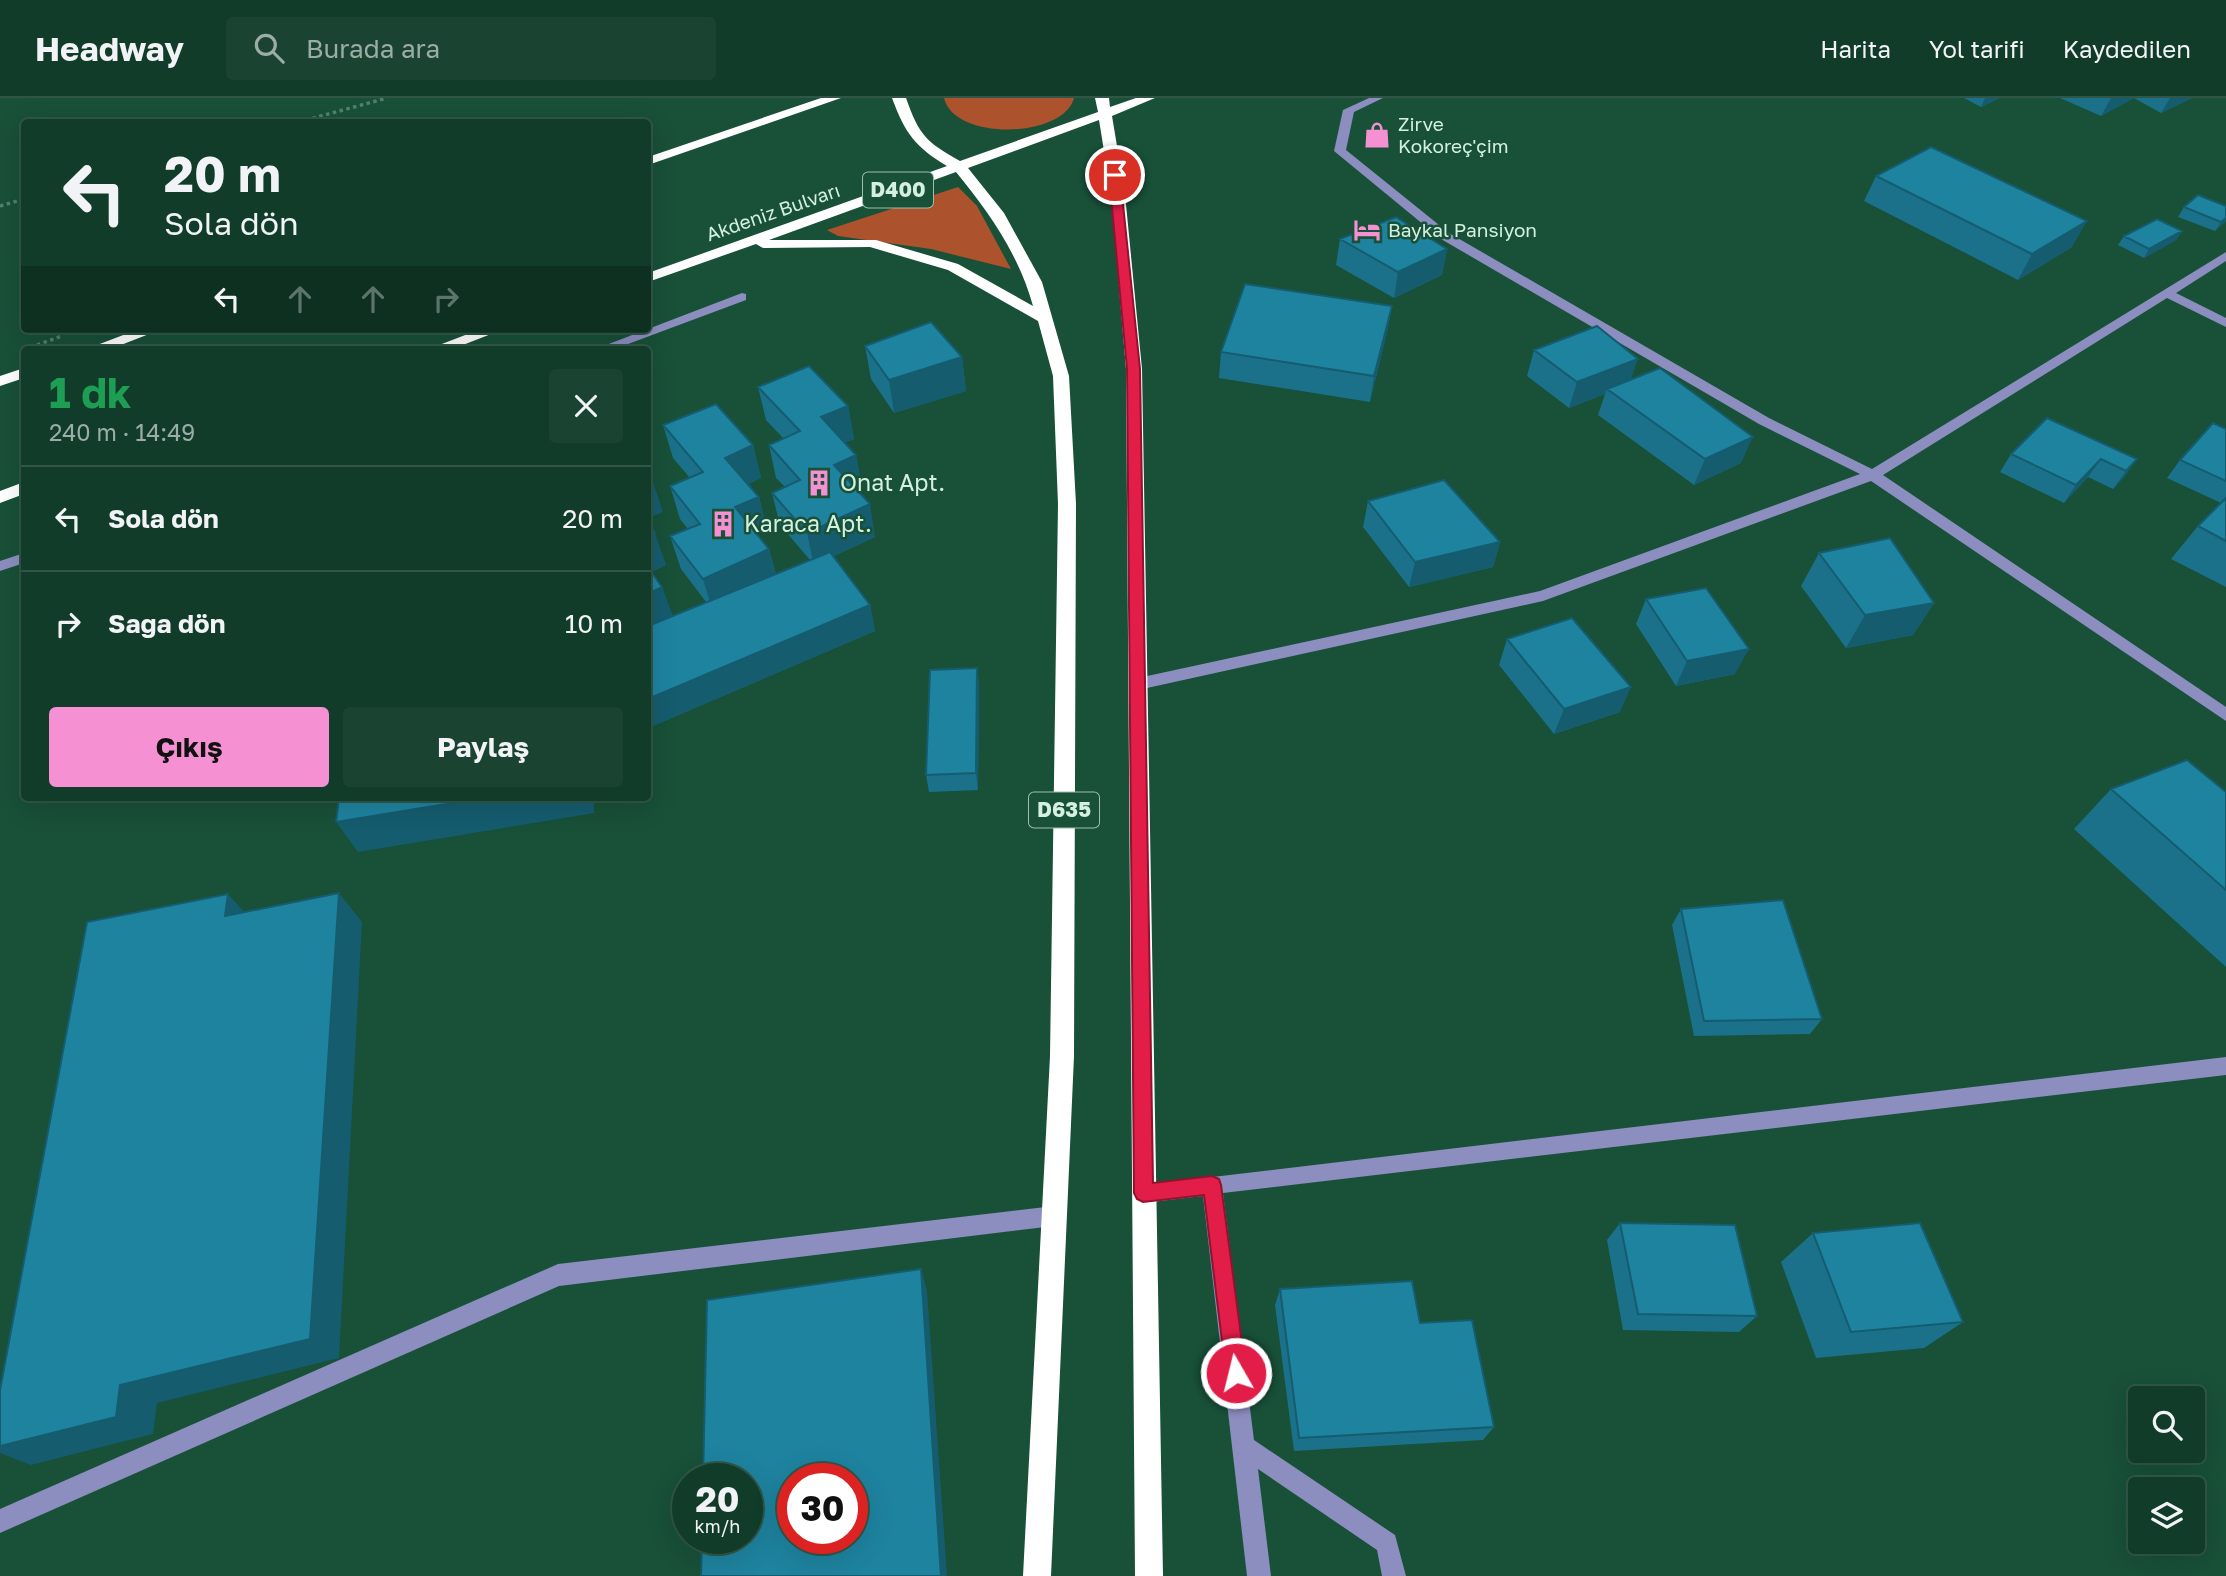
<!DOCTYPE html>
<html lang="tr">
<head>
<meta charset="utf-8">
<style>
  body { margin:0; font-family:"Golos Text",sans-serif; background:#1b4332; color:#f1f3f6; height:100vh; display:flex; flex-direction:column; font-size:26px; white-space:nowrap }
  * { box-sizing:border-box; margin:0 }
  p { font-size:23px; color:#9cada8 }
  .icon { flex:none; width:38px; height:38px; fill:none; stroke:currentColor; stroke-width:2; stroke-linecap:round; stroke-linejoin:round }
  .map { position:relative; flex:1; overflow:hidden }
  .side { position:absolute; left:21px; top:248px; width:630px; height:455px; display:flex; flex-direction:column; background:#123c2a; border-radius:7px; box-shadow:0 7px 28px #0002,0 0 0 2px #315647 }
  .side>* { flex:none }
  .hud { position:absolute; left:21px; top:21px; width:630px; height:214px; border-radius:7px; box-shadow:0 7px 28px #0002,0 0 0 2px #315647; background:#123c2a; color:#f1f3f6; overflow:hidden }
  .controls { position:absolute; left:2128px; top:1288px; display:grid; gap:14px }
  .controls a { display:grid; place-items:center; width:77px; height:77px; border-radius:7px; background:#123c2a; box-shadow:0 7px 28px #0002,0 0 0 2px #315647; font-size:35px }
  .speed { position:absolute; left:672px; top:1365px; display:flex; gap:14px; font-size:35px; font-weight:700; text-align:center }
  .speed>* { display:grid; place-content:center; width:91px; height:91px; border-radius:50%; background:#123c2a; box-shadow:0 7px 28px #0002,0 0 0 2px #315647; line-height:1 }
  .speed small { font-size:18px; font-weight:400 }
  .speed .limit { border:10px solid #d22; background:#fff; color:#111 }
  .pin { position:absolute; display:grid; place-items:center; width:60px; height:60px; color:#fff; margin:-30px; border:4px solid #fff; border-radius:50%; box-shadow:0 2px 7px #0007 }
  .me { position:absolute; width:77px; margin:-38px; rotate:352deg; stroke-linejoin:round; filter:drop-shadow(0 0 5px #0008) }
  .turn { display:flex; align-items:center; gap:24px; height:147px; padding:0 28px; font-size:32px }
  .turn .icon { width:91px; height:91px; stroke-width:2.5 }
  .turn b { display:block; font-size:49px; line-height:60px }
  .lanes { display:flex; align-items:center; height:66px; padding:0 28px; background:#0003; justify-content:center; gap:35px; direction:ltr }
  .lanes .off { opacity:.35 }
  .round { display:grid; place-items:center; flex:none; width:74px; height:74px; border-radius:7px; background:#1b4332 }
  .overview { display:flex; align-items:center; justify-content:space-between; height:119px; padding:0 28px }
  h1 { font-size:42px; font-weight:700; line-height:52px; color:#1e9e55 }
  .cta { display:flex; gap:14px; margin-top:auto; padding:14px 28px }
  .cta a { flex:1; height:80px; border-radius:7px; background:#f591d2; color:#111; font-size:28px; font-weight:700; line-height:80px; text-align:center }
  .cta a+a { background:#1b4332; color:#f1f3f6 }
  ul { padding:0; list-style:none }
  li { display:flex; align-items:center; gap:21px; height:105px; padding:0 28px; border-top:2px solid #315647 }
  li div { flex:1 }
  li b { display:block; font-size:26px }
  li em { font-style:normal }
  header { display:flex; align-items:center; gap:42px; box-sizing:border-box; height:98px; padding:0 35px; background:#123c2a; border-bottom:2px solid #315647 }
  header strong { font-size:33px }
  nav { display:flex; gap:38px; margin-inline-start:auto; font-size:24px }
  .search { width:490px; height:63px; background:#1b4332; display:flex; align-items:center; gap:18px; box-sizing:border-box; padding:0 24px; border-radius:7px; color:#9cada8; font-size:26px }
  .map>svg:first-child { display:block }
</style>
</head>
<body>
<header>
<strong>Headway</strong>
<div class="search"><svg class="icon" aria-label="search" viewBox="0 0 24 24"><circle cx="10" cy="10" r="6"/><path d="M15 15l6 6"/></svg>Burada ara</div>
<nav><a>Harita</a><a>Yol tarifi</a><a>Kaydedilen</a></nav>
</header>
<div class="map">
<svg width="2226" height="1478" viewBox="0 0 2226 1478">
  <rect width="100%" height="100%" fill="#185038"/>
  <path fill="#ac522d" d="M944 0H1074C1063 41 954 43 944 0Z
    M958 89 977 108 1011 171 931 151 838 138 827 132Z"/>
  <g fill="none" stroke-linecap="round" stroke-linejoin="round">
    <path stroke="#51816c" stroke-width="3.5" stroke-dasharray="3.5 3.5" stroke-linecap="butt" d="M299 24 387 0
      M0 108 24 101
      M37 247 62 238"/>
    <path fill="#8b8ebf" fill-rule="evenodd" d="M1369 0H1383L1354 14 1346 52 1449 135 1769 320 1872 371 2226 154V163L2176 195 2226 220V229L2167 200 1883 377 2226 609V623L1871 383 1543 503 1138 592 1132 590 1130 586 1138 580 1540 493 1860 376 1759 326 1441 141 1334 53 1343 12Z
      M742 195 746 196V202L612 252H593Z
      M24 455V465L0 473V463Z
      M2226 959V977L1223 1095 1254 1342 1395 1437 1406 1478H1382L1377 1452 1258 1371 1271 1478H1247L1203 1098 1143 1105 1136 1102 1133 1095 1136 1088Z
      M1054 1108 1061 1111 1064 1118 1061 1125 1054 1128 559 1188 0 1435V1411L558 1166Z"/>
    <path fill="#fff" fill-rule="evenodd" d="M821 0H841L648 67V59Z
      M892 0H906C919 37 926 44 960 63L1098 14 1095 0H1109L1110 9 1136 0H1155L1112 18 1125 96 1142 271 1163 1478H1135L1126 271 1111 96 1099 22 968 70 1004 115 1042 184 1069 278 1076 406 1074 958 1051 1478H1023L1050 958 1058 406 1053 278 1038 223 948 172 870 149 763 150 756 146 648 184V175L947 68C915 49 905 35 892 0ZM956 74C989 114 1019 157 1033 208L958 166 876 142H769Z
      M139 231H162L108 252H84Z
      M481 231H504L450 252H426Z
      M24 270V280L0 288V278Z
      M24 384V396L0 405V393Z"/>
  </g>
  <path fill="#1a7189" d="M1964 0H2000L1981 9Z
    M2060 0H2192L2161 15 2134 0 2101 18Z
    M1876 78 2072 149 2018 182 1864 103Z
    M2184 109 2226 123 2215 133 2178 119Z
    M2182 133 2176 142 2144 160 2118 147 2124 138Z
    M1340 141 1447 151 1442 177 1394 200 1336 167Z
    M1392 208 1387 234 1370 304 1219 280 1221 254Z
    M865 248 962 259 966 293 894 315 871 281Z
    M1534 252 1630 282 1741 365 1694 387 1598 317 1605 296 1569 310 1527 278Z
    M758 289 848 308 854 341 844 345 856 357 862 390 857 393 875 439 834 458 870 507 875 533 648 630V425L666 467 651 474 662 489 672 518 706 504 681 471 670 438 688 431 680 421 670 388 690 380 673 360 663 327 753 347 761 380 748 386 759 399 767 432 757 436 769 451 776 476 810 462 780 427 772 395 785 389 776 380 769 347 783 340 766 322Z
    M2226 331V489L2171 461 2198 428 2221 405 2167 380 2180 362Z
    M2011 356 2137 361 2124 379 2113 391 2088 379 2064 405 2000 374Z
    M1368 403 1500 444 1493 469 1409 489 1363 429Z
    M1819 455 1934 505 1913 537 1846 550 1801 488Z
    M1646 501 1735 576 1676 588 1636 526Z
    M1507 541 1620 614 1554 636 1499 567Z
    M977 570 979 587 978 692 929 694 926 677Z
    M2111 691 2226 694V869L2074 731Z
    M1681 811 1822 921 1810 936 1694 938 1672 827Z
    M1620 1125 1757 1218 1739 1234 1623 1232 1607 1142Z
    M1813 1135 1963 1224 1924 1250 1816 1260 1781 1164Z
    M1280 1191 1494 1329 1483 1342 1294 1353 1275 1207Z"/>
  <path fill="#155c6f" d="M1985 0H2000L1981 9Z
    M2111 0H2134L2101 18Z
    M2170 0H2192L2161 15Z
    M2226 120V123L2215 133 2221 124Z
    M2087 123 2072 149 2018 182 2032 156Z
    M2182 133 2176 142 2144 160 2149 151Z
    M1447 151 1442 177 1394 200 1398 174Z
    M1392 208 1387 234 1370 304 1374 278Z
    M962 259 966 293 894 315 889 282Z
    M1638 261 1629 287 1607 291 1605 296 1569 310 1577 284Z
    M848 308 854 341 827 352 821 319Z
    M1753 339 1741 365 1694 387 1705 361Z
    M753 347 761 380 734 392 725 360Z
    M856 357 862 390 840 400 834 367Z
    M2101 361 2088 379 2064 405 2076 387Z
    M2137 361 2124 379 2113 391 2126 373Z
    M652 381 663 414 648 420V383Z
    M759 399 767 432 744 442 735 409Z
    M870 406 875 439 814 467 807 435Z
    M655 435 666 467 648 475V438Z
    M1500 444 1493 469 1409 489 1415 464Z
    M769 451 778 484 713 514 703 481Z
    M662 489 674 521 648 533V496Z
    M1934 505 1913 537 1846 550 1865 517Z
    M870 507 875 533 648 630V601Z
    M1749 551 1735 576 1676 588 1687 563Z
    M977 570 979 587 978 692 976 675Z
    M1631 589 1620 614 1554 636 1564 611Z
    M483 700H594V715L358 754 336 724Z
    M339 795 362 824 339 1260 157 1305 153 1336 31 1367 0 1355V1348L120 1287Z
    M228 796 254 825 225 818Z
    M921 1171 927 1192 947 1478H941Z"/>
  <path fill="#1e839f" stroke="#155c6f" stroke-width="2" fill-rule="evenodd" d="M1931 49 2087 123 2032 156 1876 78Z
    M2198 97 2226 108V120L2221 124 2184 109Z
    M1396 119 1447 151 1398 174 1340 141Z
    M2157 121 2182 133 2149 151 2124 138Z
    M1245 186 1392 208 1374 278 1221 254Z
    M931 224 962 259 889 282 865 248Z
    M1597 228 1638 261 1577 284 1534 252Z
    M809 268 848 308 821 319 856 357 834 367 870 406 807 435 772 395 800 382 769 347 800 333 758 289Z
    M1660 270 1753 339 1705 361 1607 291Z
    M716 306 753 347 725 360 759 399 735 409 769 451 703 481 670 438 700 426 670 388 703 374 663 327Z
    M2047 320 2137 361 2126 373 2101 361 2076 387 2011 356Z
    M2213 325 2226 331V383L2180 362Z
    M648 375 652 381 648 383Z
    M1444 382 1500 444 1415 464 1368 403Z
    M2226 400V443L2198 428Z
    M648 425 655 435 648 438Z
    M1890 440 1934 505 1865 517 1819 455Z
    M830 454 870 507 648 601V528Z
    M648 469 662 489 648 496Z
    M1706 490 1749 551 1687 563 1646 501Z
    M1572 520 1631 589 1564 611 1507 541Z
    M977 570 976 675 926 677 930 572Z
    M2187 662 2226 694V792L2111 691Z
    M339 700H483L336 724Z
    M339 795 310 1241 120 1287 116 1319 0 1348V1292L87 824 228 796 225 818Z
    M1783 802 1822 921 1704 923 1681 811Z
    M1620 1125 1735 1127 1757 1218 1638 1216Z
    M1920 1125 1963 1224 1851 1234 1813 1135Z
    M921 1171 941 1478H701L702 1440H747V1381H703L707 1202ZM793 1381H852V1440H793Z
    M1412 1183 1420 1225 1472 1222 1494 1329 1299 1340 1280 1191Z"/>
  <path fill="#e11d48" stroke="#92132f" stroke-width="2" d="M1115 74 1120 77 1140 271 1153 1085 1212 1078 1219 1081 1221 1087 1246 1275 1243 1282 1236 1285 1229 1282 1226 1275 1204 1097 1143 1104 1137 1101 1134 1095 1127 271 1109 77Z"/>
  <defs>
    <g id="shop-bare" transform="scale(2.1)"><path d="M-5-2.5h2.3a2.7 3.5 0 0 1 5.4 0H5L5.5 6h-11ZM-1.5-2.5h3a1.5 2.3 0 0 0-3 0Z" fill="#f591d2" stroke="#185038" stroke-width="2.5" paint-order="stroke"/></g>
    <g id="hotel-bare" transform="scale(2.1)"><path d="M-6-4.5h1.5V1H6V5H4.5V3h-9V5H-6ZM-4 0a1.8 1.8 0 1 1 3.6 0ZM.5 0V-2.5h3Q6-2.5 6 0Z" fill="#f591d2" stroke="#185038" stroke-width="2.5" paint-order="stroke"/></g>
    <g id="building-bare" transform="scale(2.1)"><path d="M-4-6H4V6H1V3H-1V6H-4ZM-2.5-4.3h1.7v1.8h-1.7ZM.8-4.3h1.7v1.8H.8ZM-2.5-1h1.7V.8h-1.7ZM.8-1h1.7V.8H.8Z" fill="#f591d2" stroke="#185038" stroke-width="2.5" paint-order="stroke"/></g>
  </defs>
  <g fill-rule="evenodd">
    <use href="#shop-bare" x="1377" y="37"/>
    <use href="#hotel-bare" x="1367" y="132"/>
    <use href="#building-bare" x="819" y="385"/>
    <use href="#building-bare" x="723" y="426"/>
  </g>
  <g text-anchor="middle" stroke-width="5" stroke-linejoin="round" paint-order="stroke">
    <g font-size="19" fill="#d4f0e1" stroke="#185038" text-anchor="start">
      <text x="1398" y="33">Zirve<tspan x="1398" dy="22">Kokoreç'çim</tspan></text>
      <text x="1388" y="139">Baykal Pansiyon</text>
    </g>
    <g font-size="19" fill="#d4f0e1" stroke="#185038">
      <text transform="translate(773 114) rotate(-19)" y="7">Akdeniz Bulvarı</text>
    </g>
    <g fill="#185038" stroke="#9cc0ae" stroke-width="2">
      <rect x="863" y="74.5" width="70" height="35" rx="5"/>
      <rect x="1029" y="694.5" width="70" height="35" rx="5"/>
    </g>
    <g font-size="21" font-weight="bold" fill="#d4f0e1">
      <text x="898" y="99">D400</text>
      <text x="1064" y="719">D635</text>
    </g>
    <g font-size="23" fill="#d4f0e1" stroke="#185038" text-anchor="start">
      <text x="840" y="393">Onat Apt.</text>
      <text x="744" y="434">Karaca Apt.</text>
    </g>
  </g>
</svg>
<div class="controls">
<a><svg class="icon" aria-label="search" viewBox="0 0 24 24"><circle cx="10" cy="10" r="6"/><path d="M15 15l6 6"/></svg></a>
<a><svg class="icon" aria-label="layers" viewBox="0 0 24 24"><path d="M12 4l9 5-9 5-9-5zM3 14l9 5 9-5"/></svg></a>
</div>
<div class="speed"><div>20<small>km/h</small></div><div class="limit">30</div></div>
<div class="pin" style="left:1115px;top:77px;background:#d93025"><svg class="icon" aria-label="arrive" viewBox="0 0 24 24"><path d="M6 21V4h12l-3 4 3 4H6"/></svg></div>
<svg class="me" style="left:1236px;top:1275px" viewBox="-20 -20 40 40"><circle r="17" fill="#e11d48" stroke="#fff" stroke-width="3"/><path d="M0-11L8 9 0 5-8 9z" fill="#fff"/></svg>
<div class="hud">
<div class="turn"><svg class="icon" aria-label="left" viewBox="0 0 24 24"><path d="M17 20v-9H6M10 6l-5 5 5 5"/></svg><div><b>20 m</b>Sola dön</div></div>
<div class="lanes"><svg class="icon" aria-label="left" viewBox="0 0 24 24"><path d="M17 20v-9H6M10 6l-5 5 5 5"/></svg><svg class="icon off" aria-label="ahead" viewBox="0 0 24 24"><path d="M12 20V5M6 11l6-6 6 6"/></svg><svg class="icon off" aria-label="ahead" viewBox="0 0 24 24"><path d="M12 20V5M6 11l6-6 6 6"/></svg><svg class="icon off" aria-label="right" viewBox="0 0 24 24"><path d="M7 20v-9h11M14 6l5 5-5 5"/></svg></div>
</div>
<section class="side">
<div class="overview"><div><h1>1 dk</h1><p>240 m · 14:49</p></div><a class="round"><svg class="icon" aria-label="close" viewBox="0 0 24 24"><path d="M6 6l12 12M18 6L6 18"/></svg></a></div>
<ul>
<li><svg class="icon" aria-label="left" viewBox="0 0 24 24"><path d="M17 20v-9H6M10 6l-5 5 5 5"/></svg><div><b>Sola dön</b></div><em>20 m</em></li>
<li><svg class="icon" aria-label="right" viewBox="0 0 24 24"><path d="M7 20v-9h11M14 6l5 5-5 5"/></svg><div><b>Sağa dön</b></div><em>10 m</em></li>
</ul>
<div class="cta"><a>Çıkış</a><a>Paylaş</a></div>
</section>
</div>
</body>
</html>
